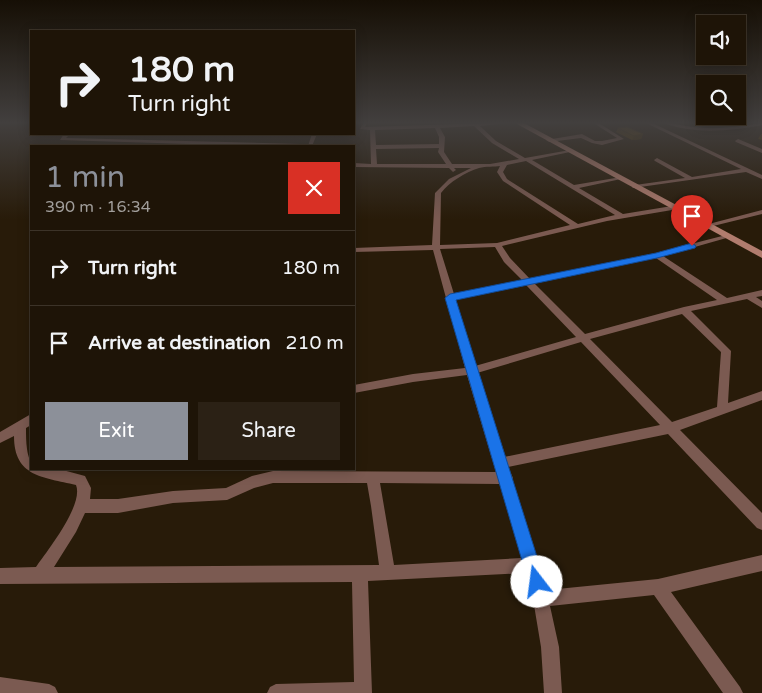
<!DOCTYPE html>
<html lang="en">
<head>
<meta charset="utf-8">
<style>
  body { margin:0; font-family:"Varela Round",sans-serif; background:#2b2115; color:#f1f3f6; height:100vh; display:flex; flex-direction:column; font-size:19px; white-space:nowrap }
  * { box-sizing:border-box; margin:0 }
  p { font-size:16px; color:#a19e9b }
  .icon { flex:none; width:28px; height:28px; fill:none; stroke:currentColor; stroke-width:2; stroke-linecap:round; stroke-linejoin:round }
  .map { position:relative; flex:1; overflow:hidden }
  .drawer { position:absolute; left:30px; top:145px; width:325px; height:325px; display:flex; flex-direction:column; background:#1e1407; border-radius:0px; box-shadow:0 2px 12px #0003,0 0 0 1px #3c3328 }
  .drawer>* { flex:none }
  .top-card { position:absolute; left:30px; top:30px; width:325px; height:105px; border-radius:0px; box-shadow:0 2px 12px #0003,0 0 0 1px #3c3328; background:#1e1407; color:#f1f3f6; overflow:hidden }
  .tools { position:absolute; left:696px; top:15px; display:grid; gap:10px }
  .tools a { display:grid; place-items:center; width:50px; height:50px; border-radius:0px; background:#1e1407; box-shadow:0 2px 12px #0003,0 0 0 1px #3c3328; font-size:25px }
  .pin { position:absolute; display:grid; place-items:center; width:42px; height:42px; color:#fff; margin:-51px -21px; border-radius:50% 50% 50% 0; rotate:-45deg; box-shadow:0 0 5px #0007 }
  .pin .icon { rotate:45deg }
  .me { position:absolute; width:55px; margin:-28px; rotate:345deg; stroke-linejoin:round; filter:drop-shadow(0 0 4px #0008) }
  .turn { display:flex; align-items:center; gap:18px; height:105px; padding:0 15px; font-size:22px }
  .turn .icon { width:65px; height:65px; stroke-width:2.5 }
  .turn b { display:block; font-size:35px; line-height:42px }
  .round { display:grid; place-items:center; flex:none; width:52px; height:52px; border-radius:0px; background:#2b2115 }
  .summary { display:flex; align-items:center; justify-content:space-between; height:85px; padding:0 15px }
  h1 { font-size:30px; font-weight:600; line-height:38px; color:#8c9099 }
  .button { display:flex; gap:10px; margin-top:auto; padding:10px 15px }
  .button a { flex:1; height:58px; border-radius:0px; background:#8c9099; color:#fff; font-size:20px; font-weight:600; line-height:58px; text-align:center }
  .button a+a { background:#2b2115; color:#f1f3f6 }
  ul { padding:0; list-style:none }
  li { display:flex; align-items:center; gap:15px; height:75px; padding:0 15px; border-top:1px solid #3c3328 }
  li div { flex:1 }
  li b { display:block; font-size:19px }
  li em { font-style:normal }
  .map>svg:first-child { display:block }
</style>
</head>
<body>
<div class="map">
<svg width="762" height="693" viewBox="0 0 762 693">
  <rect width="100%" height="100%" fill="#281b09"/>
  <g fill="none" stroke-linecap="round" stroke-linejoin="round">
    <path stroke="#7b5a51" stroke-width="2.5" d="M664 122C697 133 728 130 762 124"/>
    <path fill="#7b5a51" fill-rule="evenodd" d="M364 122H368L365 127 518 122 480 126 496 141 525 158 570 150V152L532 160 574 185 621 177V179L579 188 623 214 672 206 675 208 672 210 607 221 502 246 510 258 530 279 656 253 726 235 730 237 663 256 727 298 762 290V296L756 297 762 301V308L747 299 691 311 731 351 728 403 762 391V400L680 430 762 513V530L757 528 668 434 508 467 513 478 512 480 547 590 658 579 762 555V571L671 592 740 687 743 693H723L654 595 550 606 559 647 562 693H544L541 647 533 599 526 573 368 581 372 693H267L270 687 276 684 354 682 352 582 0 584V568L36 567C47 551 84 505 76 485 43 477 14 477 14 436L0 443V432L31 414V425L26 428C26 435 26 442 27 449 28 457 31 461 31 469H59L85 476 91 488 90 499H118L173 491 226 488 252 476 273 471 496 472 467 375 413 382 354 393V385L413 374 465 368 433 250 354 252V248L432 245 435 193 449 179 471 168H454L456 170 453 172 449 168 354 167V163L371 164 370 130 360 129ZM474 126 492 143 519 159 490 164H452L444 152 445 137 440 128ZM435 128 439 137V144L376 145 375 130ZM439 148 438 152 446 164H377L376 149ZM526 161 615 215 578 224 507 179 503 172 507 165ZM500 166 497 172 503 181 570 225 497 243 440 245 441 193C449 182 466 172 479 168 486 166 494 167 500 166ZM495 247 504 262 522 280 454 294 440 249ZM656 258 717 300 684 307 585 334 534 283ZM526 285 576 337 475 366 455 300ZM682 314 721 352 717 407 672 422 590 339ZM581 342 660 425 504 457 477 373ZM273 483H367L371 506 379 565 54 567 76 532 85 513H118L173 503 227 500 254 488ZM380 483 500 484 522 558 394 565Z
      M592 122H597L624 139 602 145 592 143 581 138 549 142 546 140 582 134 595 141H602L617 138Z
      M644 122H650L762 175V179L746 172 633 188 632 187 635 185 685 178 655 161 654 160 657 158 692 177 741 169Z
      M64 134H70L66 138 300 144 303 146H255L60 140Z
      M312 134H317L312 146H308Z
      M738 139 762 149V153L736 142 735 141Z
      M762 210V214L705 228 701 226Z
      M0 677 49 684 55 687 58 693H0Z"/>
    <path fill="#b17c6e" fill-rule="evenodd" d="M517 122H522L762 251V258L517 124Z"/>
  </g>
  <path fill="#553b05" d="M618 128 643 134 641 139 632 140 616 132Z
    M761 134H762V140L758 139Z"/>
  <path fill="#453004" d="M584 122H590V123L584 124Z
    M643 134 641 139 632 140 634 136Z"/>
  <path fill="#634506" stroke="#453004" d="M627 127 643 134 634 136 618 128Z"/>
  <linearGradient id="sky" x2="0" y2="1"><stop stop-color="#160f05"/><stop offset="0.56" stop-color="#423f3e"/><stop offset="1" stop-color="#423f3e" stop-opacity="0"/></linearGradient>
  <rect width="762" height="219" fill="url(#sky)"/>
  <path fill="#1a73e8" stroke="#114b97" d="M692 243 696 246 695 248 657 258 456 300 545 582 543 588 537 591 530 588 445 298 450 294 656 253Z"/>
</svg>
<div class="tools">
<a><svg class="icon" aria-label="sound" viewBox="0 0 24 24"><path d="M4 9h4l5-4v14l-5-4H4zM17 9q2 3 0 6"/></svg></a>
<a><svg class="icon" aria-label="search" viewBox="0 0 24 24"><circle cx="10" cy="10" r="6"/><path d="M15 15l6 6"/></svg></a>
</div>
<div class="pin" style="left:692px;top:246px;background:#d93025"><svg class="icon" aria-label="arrive" viewBox="0 0 24 24"><path d="M6 21V4h12l-3 4 3 4H6"/></svg></div>
<svg class="me" style="left:537px;top:582px" viewBox="-20 -20 40 40"><circle r="19" fill="#fff"/><path d="M0-13L10 11 0 6-10 11z" fill="#1a73e8"/></svg>
<div class="top-card">
<div class="turn"><svg class="icon" aria-label="right" viewBox="0 0 24 24"><path d="M7 20v-9h11M14 6l5 5-5 5"/></svg><div><b>180 m</b>Turn right</div></div>
</div>
<section class="drawer">
<div class="summary"><div><h1>1 min</h1><p>390 m · 16:34</p></div><a class="round" style="background:#d93025;color:#fff"><svg class="icon" aria-label="close" viewBox="0 0 24 24"><path d="M6 6l12 12M18 6L6 18"/></svg></a></div>
<ul>
<li><svg class="icon" aria-label="right" viewBox="0 0 24 24"><path d="M7 20v-9h11M14 6l5 5-5 5"/></svg><div><b>Turn right</b></div><em>180 m</em></li>
<li><svg class="icon" aria-label="arrive" viewBox="0 0 24 24"><path d="M6 21V4h12l-3 4 3 4H6"/></svg><div><b>Arrive at destination</b></div><em>210 m</em></li>
</ul>
<div class="button"><a>Exit</a><a>Share</a></div>
</section>
</div>
</body>
</html>
